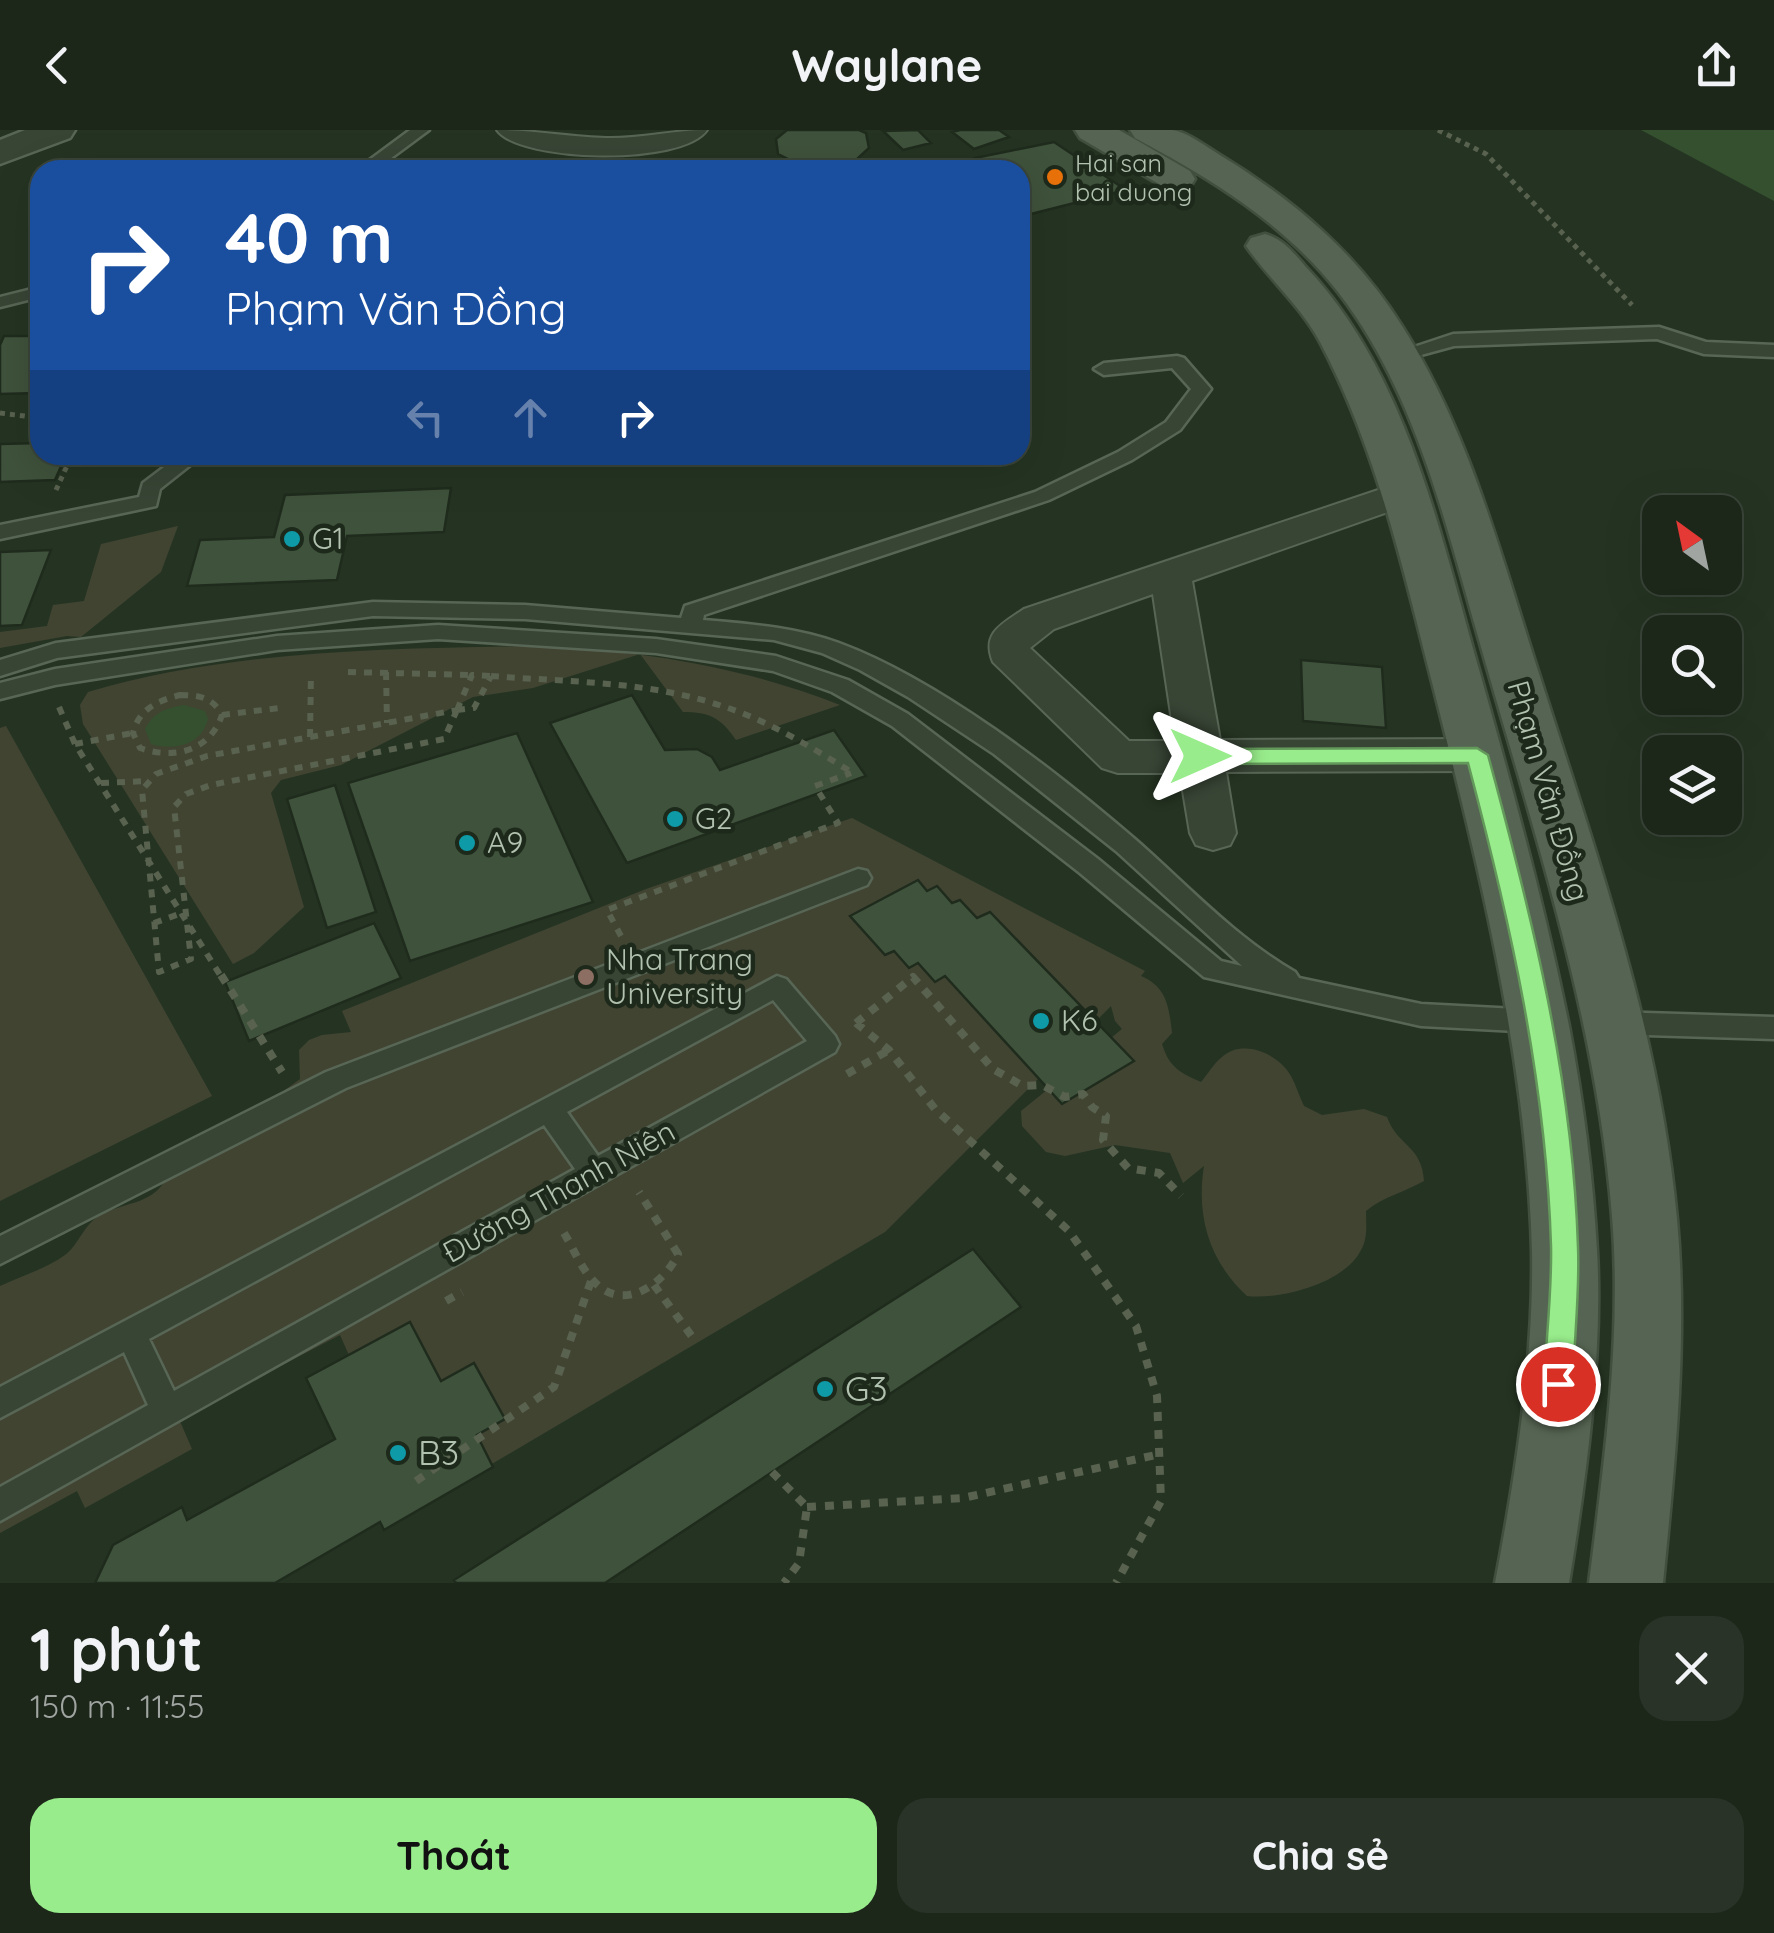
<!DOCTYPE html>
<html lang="vi">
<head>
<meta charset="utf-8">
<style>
  body { margin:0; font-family:Quicksand,sans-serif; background:#293327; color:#f1f3f6; height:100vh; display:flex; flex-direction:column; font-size:38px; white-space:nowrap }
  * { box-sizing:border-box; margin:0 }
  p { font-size:32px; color:#a0a5a2 }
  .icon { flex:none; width:55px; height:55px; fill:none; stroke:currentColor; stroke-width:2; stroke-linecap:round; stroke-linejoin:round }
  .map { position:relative; height:1453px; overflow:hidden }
  .details { display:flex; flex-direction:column; background:#1c271a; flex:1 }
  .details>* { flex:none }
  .hud { position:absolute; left:30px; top:30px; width:1000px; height:305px; border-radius:30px; box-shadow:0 10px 40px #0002,0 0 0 2px #3a4439; background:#1a4fa0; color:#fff; overflow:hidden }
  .needle { width:65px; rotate:327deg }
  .fabs { position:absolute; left:1642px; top:365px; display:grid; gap:20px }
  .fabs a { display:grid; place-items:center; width:100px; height:100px; border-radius:20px; background:#1c271a; box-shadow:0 10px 40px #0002,0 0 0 2px #3a4439; font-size:50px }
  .pin { position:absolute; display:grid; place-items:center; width:85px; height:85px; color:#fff; margin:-42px; border:5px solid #fff; border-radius:50%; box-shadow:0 2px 10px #0007 }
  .me { position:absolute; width:110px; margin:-55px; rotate:90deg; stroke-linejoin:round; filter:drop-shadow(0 0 8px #0008) }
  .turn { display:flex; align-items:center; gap:35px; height:210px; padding:0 30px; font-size:45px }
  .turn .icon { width:130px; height:130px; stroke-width:2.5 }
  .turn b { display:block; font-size:70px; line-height:85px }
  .lanes { display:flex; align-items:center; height:95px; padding:0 30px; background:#0003; justify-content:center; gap:50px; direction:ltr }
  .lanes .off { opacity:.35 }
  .round { display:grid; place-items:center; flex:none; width:105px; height:105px; border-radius:30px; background:#293327 }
  .headline { display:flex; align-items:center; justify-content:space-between; height:170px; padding:0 30px }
  h1 { font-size:60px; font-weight:800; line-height:75px }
  .primary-button { display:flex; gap:20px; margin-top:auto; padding:20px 30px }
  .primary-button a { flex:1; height:115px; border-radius:30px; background:#98ec8b; color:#111; font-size:40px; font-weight:800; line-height:115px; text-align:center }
  .primary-button a+a { background:#293327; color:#f1f3f6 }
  header { display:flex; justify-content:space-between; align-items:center; height:130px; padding:0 30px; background:#1c271a; font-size:45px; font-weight:800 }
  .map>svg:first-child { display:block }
</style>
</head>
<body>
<header><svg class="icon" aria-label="back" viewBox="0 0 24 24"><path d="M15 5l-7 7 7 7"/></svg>Waylane<svg class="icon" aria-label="share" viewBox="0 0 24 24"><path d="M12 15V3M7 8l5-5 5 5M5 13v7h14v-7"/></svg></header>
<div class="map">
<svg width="1774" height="1453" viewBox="0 0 1774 1453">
  <rect width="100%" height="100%" fill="#253422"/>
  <path fill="#424432" d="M178 396 161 442 81 507 67 506 0 518V502L47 496 53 475 84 471 101 414Z
    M537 516C644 521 740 536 840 575L736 610C721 588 710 582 683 582L640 524 533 558 473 567 341 635 281 650 271 663 304 777 254 823 233 834 83 594 80 575 88 562C229 520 391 518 537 516Z
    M6 596 212 966 0 1071V598Z
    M852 688 1145 841 1141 846C1167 857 1169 877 1172 903L1162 914C1169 937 1180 943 1201 952 1208 944 1214 933 1222 927 1243 908 1279 924 1291 946 1296 955 1299 966 1304 976L1322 985 1364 979 1387 987C1397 1016 1422 1015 1424 1051 1405 1062 1382 1067 1366 1081 1366 1094 1368 1108 1361 1120 1345 1153 1281 1170 1247 1166 1209 1131 1196 1086 1204 1036L1183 1053 1170 1023 1115 1015 1065 1026 1046 1022 1022 996 1021 981 1122 899 1115 891 1111 876 885 1102 451 1358 357 1243 340 1205 179 1289 192 1319 85 1378 77 1361 0 1403V1156C21 1146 46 1139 65 1125 79 1115 84 1093 102 1084 128 1071 154 1075 168 1045L300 949 299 920 309 910 322 905 351 902 342 881 646 759Z"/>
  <path fill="#34502f" d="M1641 0H1774V71Z
    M184 575 205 581 208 589C202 615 174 621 151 614L145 599C154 582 166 578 184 575Z"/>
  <path fill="#3f523b" stroke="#1f2c1d" stroke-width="2.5" d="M787 0H859L866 3 869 18 855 31 828 37 798 34 778 24 776 9Z
    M918 0 931 13 903 20 883 1Z
    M960 0H999L1009 7 974 19 952 2Z
    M1054 12 1126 60 1027 85 1020 78V40H986L975 28Z
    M4 206H40V275H30L36 263 0 264V215Z
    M40 313V325H66L55 350 0 352V314Z
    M451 358 444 402 347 406 337 450 187 456 200 410 274 407 285 365Z
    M51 420 22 495 0 496V422Z
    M1301 530 1382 537 1386 598 1303 591Z
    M632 565 665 620 697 619 712 627 720 640 834 600 866 646 627 733 550 593Z
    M517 603 593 772 410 831 348 653Z
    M335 655 376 782 327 798 287 669Z
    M918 750 927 761 937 756 952 773 960 770 977 788 990 782 1134 931 1062 974 945 846 935 852 918 833 909 838 894 821 885 825 850 786Z
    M374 793 401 848 249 911 225 852Z
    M973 1119 1021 1177 605 1453H456L454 1450Z
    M410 1192 441 1251 474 1233 505 1289 477 1305 493 1337 384 1400 380 1392 275 1453H95L113 1415 182 1377 187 1390 335 1309 306 1248Z"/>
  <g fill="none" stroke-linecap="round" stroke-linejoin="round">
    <g stroke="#586656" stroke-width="5">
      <path id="service" d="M410 0H429L375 40H356Z
        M40 157V167L0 177V167Z
        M1659 197 1706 212 1774 215V227L1704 224 1657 209 1454 216 1399 231 1390 225 1453 204Z
        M1177 226 1184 228 1211 259 1180 300 1132 330 1049 370 704 485 703 490C749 494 795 497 839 513 939 550 1056 641 1137 711 1189 757 1235 807 1295 842L1299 848 1421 874 1538 880 1548 883 1551 891 1548 899 1538 902 1421 896 1204 847 1080 743 892 596 832 562 773 541 656 523 438 509 277 520 55 555 0 569V553L55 539 277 506 438 495 656 509 776 526 848 550 908 584 1098 729 1221 831 1242 836 1116 721 994 624 908 567 860 540 822 523 774 510 525 489 373 486 57 528 0 546V530L56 513 373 472 525 475 681 488 685 476 1035 362 1118 322 1166 292 1191 259 1172 238 1104 245 1094 239 1104 233Z
        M180 325H203L160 359 156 376 0 409V395L139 367 143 353Z
        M858 739 867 741 871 748 867 755 346 958 0 1134V1106L326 942Z
        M777 846 786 849 835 906 839 914 835 922 0 1391V1357L148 1275 124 1222 0 1288V1257ZM773 870 807 911 598 1026 567 982ZM544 995 575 1039 174 1261 149 1209Z
        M1614 882 1774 887V909L1614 904 1604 901 1600 893 1604 885Z"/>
    </g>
    <g stroke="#586656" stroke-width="4">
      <path id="minor" d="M497 0C534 0 569 7 606 8 641 9 673 0 707 0 683 36 519 32 497 0Z
        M1402 352 1416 356 1422 364 1416 372 1192 451 1220 610 1477 609 1493 614 1500 625 1493 636 1477 641 1226 642 1236 703 1230 715 1213 720 1196 715 1190 703 1180 643H1118L1102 638 993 532C981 503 1002 494 1024 479ZM1153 464 1175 611H1129L1030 518 1054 499Z"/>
    </g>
    <g stroke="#586656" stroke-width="5">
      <path id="tertiary" d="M25 0H75L70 8 0 34V10Z"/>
    </g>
    <g stroke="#414f3f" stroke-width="5">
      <path id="primary" d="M1075 0H1119L1190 41 1195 49 1190 57 1177 60 1164 57 1080 8Z
        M1130 0C1144 0 1158 0 1172 0 1188 2 1208 18 1223 27 1295 71 1357 124 1402 196 1471 304 1502 430 1541 550 1597 726 1660 904 1677 1089 1688 1210 1675 1332 1663 1453H1589C1604 1331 1622 1208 1612 1086 1597 893 1536 709 1483 524 1447 401 1418 265 1338 162 1285 94 1210 48 1135 8Z
        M1265 104C1283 109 1293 122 1305 136 1408 244 1440 405 1480 543 1513 660 1545 777 1569 896 1583 970 1593 1046 1597 1121 1603 1226 1586 1349 1569 1453H1495C1515 1348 1534 1230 1532 1122 1527 930 1480 742 1433 556 1403 439 1377 320 1320 212 1300 175 1269 149 1246 116L1251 108Z"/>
    </g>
    <path stroke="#59614f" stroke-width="5" stroke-dasharray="5 5" stroke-linecap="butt" d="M1438 0 1486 24 1632 175
      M0 283 40 288
      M56 360 72 325"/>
    <path stroke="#59614f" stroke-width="6" stroke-dasharray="8 8" stroke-linecap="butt" d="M348 542 472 545
      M386 542 387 593
      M491 546C567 552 649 551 722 576 769 591 811 617 853 643
      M180 565C198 565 213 567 222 585 210 621 174 630 140 618L133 603C139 579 157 571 180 565Z
      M59 577 75 614 222 848
      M457 580 444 609 211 655 186 664 174 677 191 829 159 842 142 660 156 644 207 626Z
      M457 580 472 545 491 546
      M457 580 474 578 491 546
      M222 585 279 578
      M310 607 311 544
      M75 614 133 603
      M101 653 149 651
      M154 793 182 783
      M621 806 607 780 838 693 815 656 851 643"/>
    <path stroke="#59614f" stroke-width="8" stroke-dasharray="9 9" stroke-linecap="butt" d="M221 845 282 942
      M856 893 889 920 935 979 1069 1101 1136 1196 1157 1266 1161 1371 1116 1453
      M856 893 913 847 993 939 1023 956 1042 955 1065 967 1083 964 1092 977 1106 986 1103 1010 1128 1038 1159 1043 1181 1066
      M847 944 889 920
      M564 1103C575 1121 583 1144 600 1157 628 1180 666 1151 678 1124L639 1062
      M654 1155 693 1208
      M446 1171 462 1162
      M772 1342 807 1377 799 1433 784 1453
      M416 1351 554 1257 592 1148
      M807 1377 963 1368 1160 1324"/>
    <use href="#service" fill="#384535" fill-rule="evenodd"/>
    <use href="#minor" fill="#384535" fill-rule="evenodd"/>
    <use href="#tertiary" fill="#384535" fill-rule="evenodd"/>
    <use href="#primary" fill="#566553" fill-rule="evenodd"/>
  </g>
  <path fill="#98ec8b" stroke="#63995a" stroke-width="2.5" d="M1477 618 1488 625C1532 786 1573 950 1578 1117 1580 1163 1574 1209 1573 1254L1568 1263 1558 1267 1548 1263 1544 1254C1546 1208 1552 1162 1551 1116 1546 951 1510 791 1468 633L1200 634 1189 626 1200 619Z"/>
  <circle fill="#e8710a" stroke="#1d2a1b" stroke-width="4" cx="1055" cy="47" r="10"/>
  <g fill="#0f9aa8" stroke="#1d2a1b" stroke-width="4">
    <circle cx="292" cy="409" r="10"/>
    <circle cx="675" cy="689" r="10"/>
    <circle cx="467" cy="713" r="10"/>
    <circle cx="1041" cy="891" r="10"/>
    <circle cx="825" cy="1259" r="10"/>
    <circle cx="398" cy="1323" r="10"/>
  </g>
  <circle fill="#8d6e63" stroke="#1d2a1b" stroke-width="4" cx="586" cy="847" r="10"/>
  <g text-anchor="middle" stroke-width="9" stroke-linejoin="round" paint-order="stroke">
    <g font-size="25" fill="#b2c2b0" stroke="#1d2a1b" text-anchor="start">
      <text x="1075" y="42">Hai san<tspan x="1075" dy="29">bai duong</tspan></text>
    </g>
    <g font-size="30" fill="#b2c2b0" stroke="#1d2a1b" text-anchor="start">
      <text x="312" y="419">G1</text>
      <text x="695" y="699">G2</text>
      <text x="487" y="723">A9</text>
      <text x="606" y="840">Nha Trang<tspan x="606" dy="34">University</tspan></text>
      <text x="1061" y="901">K6</text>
    </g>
    <g font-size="30" fill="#b2c2b0" stroke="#1d2a1b">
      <text transform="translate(1548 661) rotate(74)" y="10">Phạm Văn Đồng</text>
      <text transform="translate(559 1062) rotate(-29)" y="10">Đường Thanh Niên</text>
    </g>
    <g font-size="35" fill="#b2c2b0" stroke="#1d2a1b" text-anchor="start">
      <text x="845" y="1271">G3</text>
      <text x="418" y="1335">B3</text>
    </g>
  </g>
</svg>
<div class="fabs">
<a><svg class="needle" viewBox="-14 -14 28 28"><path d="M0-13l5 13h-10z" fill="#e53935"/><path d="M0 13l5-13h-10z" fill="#a0a5a2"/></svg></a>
<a><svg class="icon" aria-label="search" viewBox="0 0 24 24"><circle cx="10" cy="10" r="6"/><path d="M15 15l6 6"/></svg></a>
<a><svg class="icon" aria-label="layers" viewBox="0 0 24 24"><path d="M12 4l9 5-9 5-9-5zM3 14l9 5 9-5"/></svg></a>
</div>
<div class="pin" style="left:1558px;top:1254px;background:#d93025"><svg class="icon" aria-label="arrive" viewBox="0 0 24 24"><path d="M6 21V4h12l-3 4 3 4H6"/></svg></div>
<svg class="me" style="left:1200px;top:626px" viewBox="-20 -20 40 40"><path d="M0-17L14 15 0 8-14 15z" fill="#98ec8b" stroke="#fff" stroke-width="4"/></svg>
<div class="hud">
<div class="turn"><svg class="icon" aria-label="right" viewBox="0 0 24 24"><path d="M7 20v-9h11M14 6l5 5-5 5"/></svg><div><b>40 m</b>Phạm Văn Đồng</div></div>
<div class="lanes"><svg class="icon off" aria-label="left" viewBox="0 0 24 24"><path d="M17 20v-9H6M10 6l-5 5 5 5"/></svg><svg class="icon off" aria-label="ahead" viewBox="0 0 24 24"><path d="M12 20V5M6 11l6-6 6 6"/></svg><svg class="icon" aria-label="right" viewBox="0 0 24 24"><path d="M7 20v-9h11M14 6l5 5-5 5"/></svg></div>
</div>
</div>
<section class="details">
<div class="headline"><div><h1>1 phút</h1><p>150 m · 11:55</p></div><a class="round"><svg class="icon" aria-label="close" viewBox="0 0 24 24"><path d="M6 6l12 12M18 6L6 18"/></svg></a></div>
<div class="primary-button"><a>Thoát</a><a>Chia sẻ</a></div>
</section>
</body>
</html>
